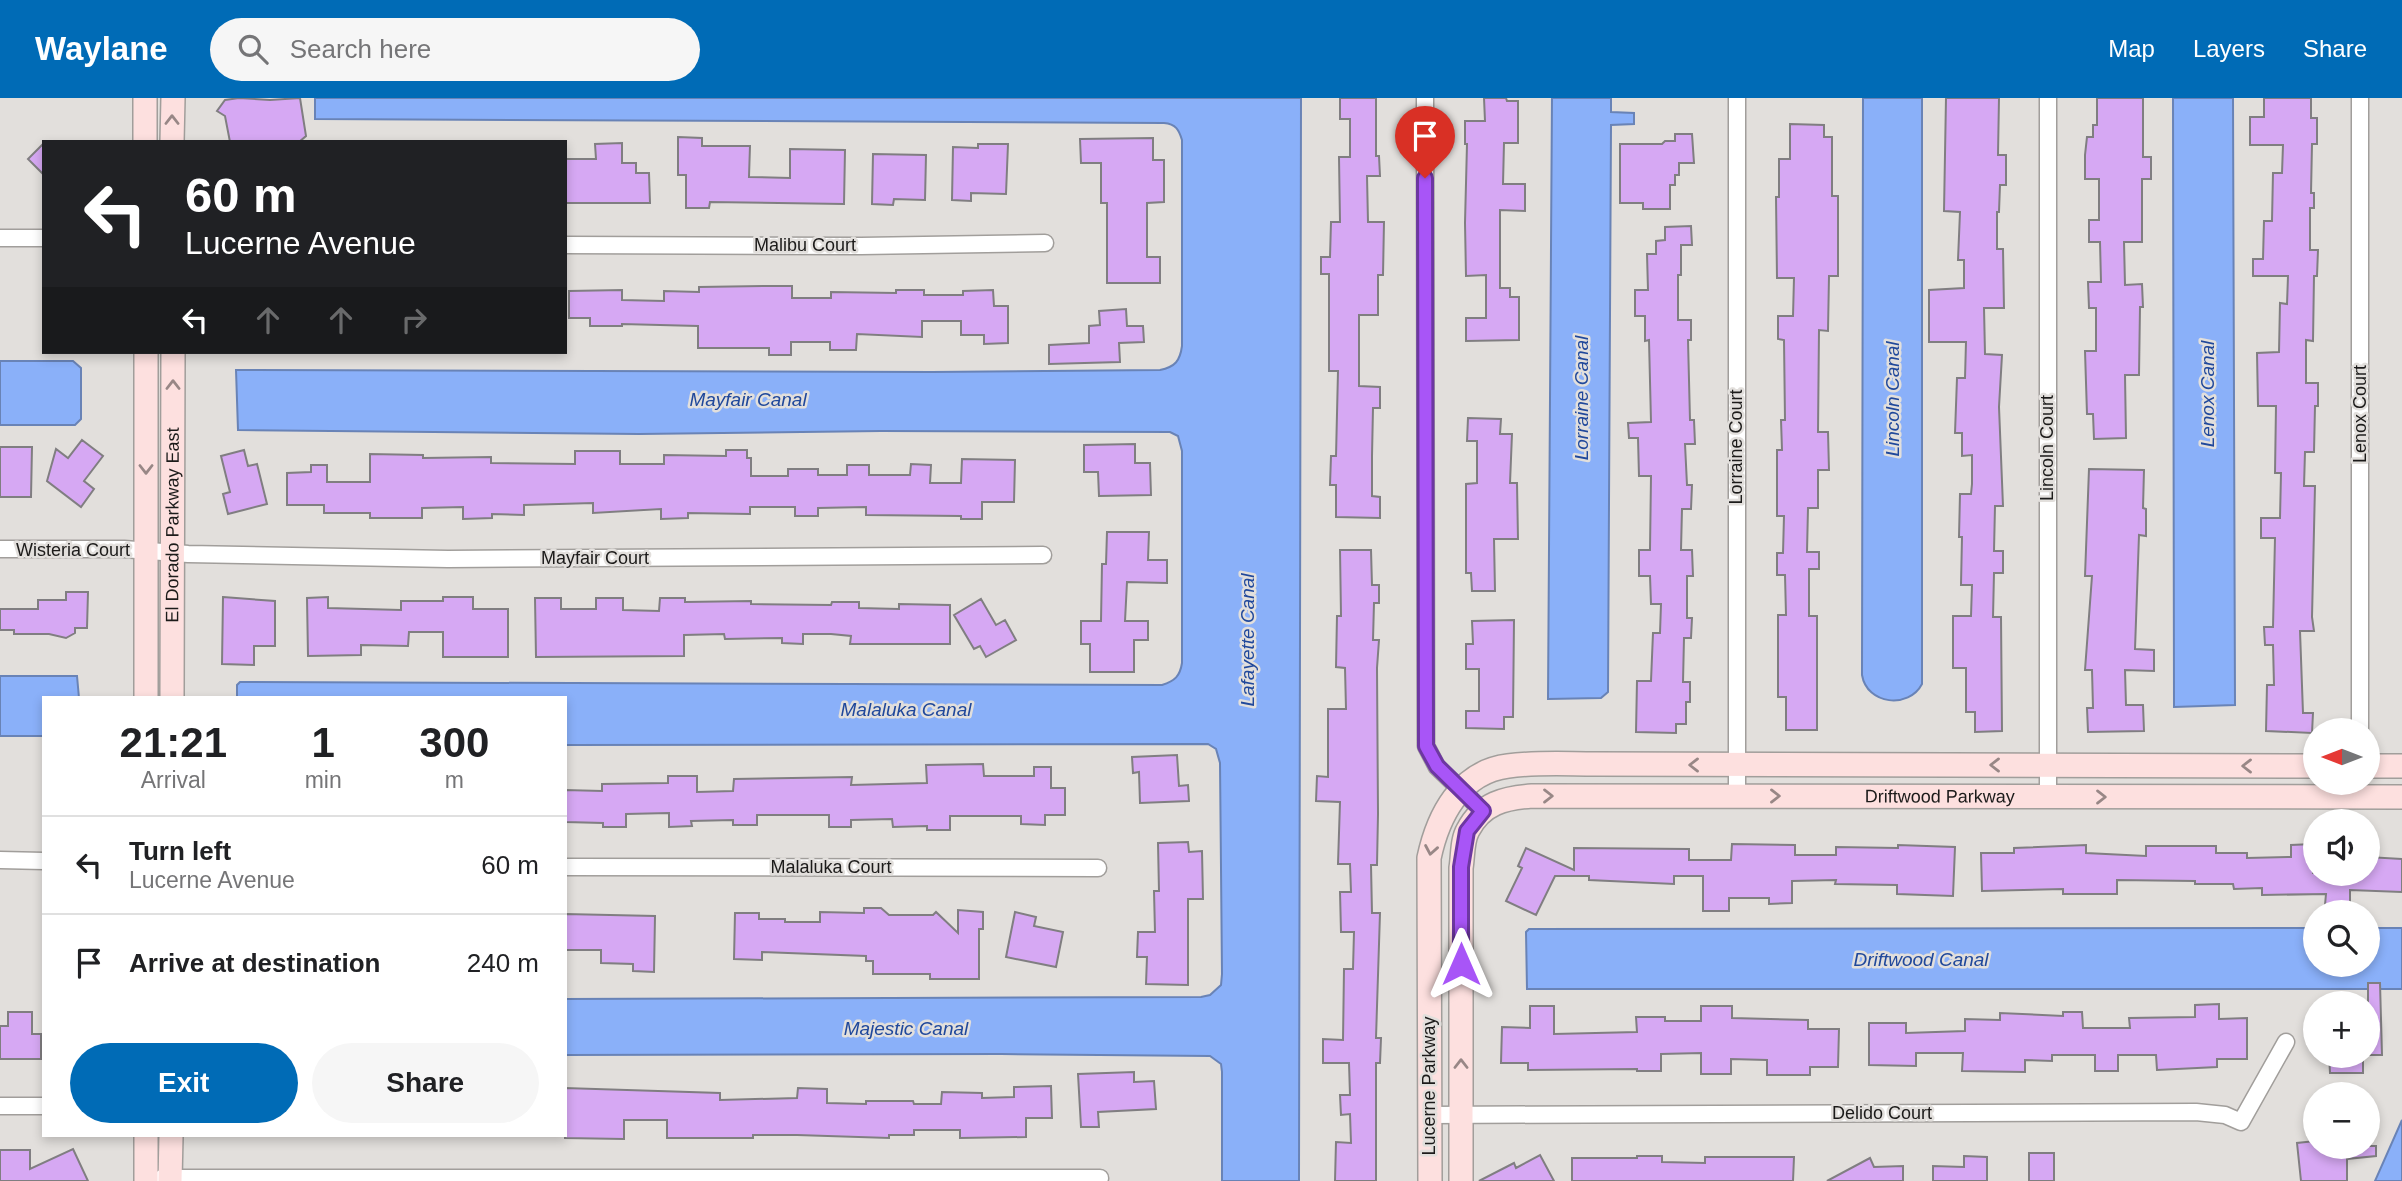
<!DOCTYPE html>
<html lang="en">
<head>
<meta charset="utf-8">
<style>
  body { margin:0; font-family:Helvetica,sans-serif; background:#f6f6f6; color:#202124; height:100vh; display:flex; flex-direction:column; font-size:26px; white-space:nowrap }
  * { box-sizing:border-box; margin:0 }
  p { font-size:23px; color:#757577 }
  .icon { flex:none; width:38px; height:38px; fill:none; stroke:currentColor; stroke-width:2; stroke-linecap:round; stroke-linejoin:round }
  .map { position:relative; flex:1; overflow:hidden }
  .drawer { position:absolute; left:42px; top:598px; width:525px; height:441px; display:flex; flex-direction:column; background:#fff; border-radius:0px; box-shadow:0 4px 10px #0003 }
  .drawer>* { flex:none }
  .banner { position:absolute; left:42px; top:42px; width:525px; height:214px; border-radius:0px; box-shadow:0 4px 10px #0003; background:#202124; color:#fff; overflow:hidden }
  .needle { width:46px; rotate:270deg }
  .tools { position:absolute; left:2303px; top:620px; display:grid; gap:14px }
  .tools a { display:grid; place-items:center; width:77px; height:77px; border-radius:50%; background:#fff; box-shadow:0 4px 10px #0003; font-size:35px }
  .pin { position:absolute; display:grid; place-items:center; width:60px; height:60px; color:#fff; margin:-72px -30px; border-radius:50% 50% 50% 0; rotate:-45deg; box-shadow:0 0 7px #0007 }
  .pin .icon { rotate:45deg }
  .me { position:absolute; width:77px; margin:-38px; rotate:0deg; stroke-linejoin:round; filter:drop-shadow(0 0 5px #0008) }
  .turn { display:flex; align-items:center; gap:24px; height:147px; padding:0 28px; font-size:32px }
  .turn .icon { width:91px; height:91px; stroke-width:2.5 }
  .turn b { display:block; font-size:49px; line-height:60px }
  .lanes { display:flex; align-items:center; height:66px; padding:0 28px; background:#0003; justify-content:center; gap:35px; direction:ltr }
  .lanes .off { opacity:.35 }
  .eta { display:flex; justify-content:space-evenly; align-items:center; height:119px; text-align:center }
  .eta b { font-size:42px; font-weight:600; line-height:49px }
  .cta { display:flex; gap:14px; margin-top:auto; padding:14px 28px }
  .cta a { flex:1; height:80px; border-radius:42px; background:#006bb6; color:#fff; font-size:28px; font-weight:600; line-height:80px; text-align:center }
  .cta a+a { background:#f6f6f6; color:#202124 }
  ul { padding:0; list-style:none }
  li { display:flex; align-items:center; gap:21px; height:98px; padding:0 28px; border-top:2px solid #e0e0e0 }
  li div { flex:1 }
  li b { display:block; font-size:26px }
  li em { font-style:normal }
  header { display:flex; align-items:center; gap:42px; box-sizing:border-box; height:98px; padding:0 35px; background:#006bb6; color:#fff }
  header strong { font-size:33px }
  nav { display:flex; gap:38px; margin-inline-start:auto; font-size:24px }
  .search { width:490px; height:63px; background:#f6f6f6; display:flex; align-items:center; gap:18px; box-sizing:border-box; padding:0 24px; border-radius:38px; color:#757577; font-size:26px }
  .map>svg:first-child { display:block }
</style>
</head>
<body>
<header>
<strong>Waylane</strong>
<div class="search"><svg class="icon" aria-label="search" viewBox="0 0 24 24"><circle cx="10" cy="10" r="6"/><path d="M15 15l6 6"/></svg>Search here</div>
<nav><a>Map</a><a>Layers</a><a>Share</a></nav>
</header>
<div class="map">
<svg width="2402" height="1083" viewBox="0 0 2402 1083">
  <rect width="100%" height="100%" fill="#e2dfdc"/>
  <path fill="#8ab0f9" stroke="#6983b6" stroke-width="2" d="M315 0H1301L1299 1083H1222V974L1221 966 1210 958 1001 956 565 957V901L1201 899 1210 897 1221 887 1222 876 1220 665 1216 651 1208 646 565 647V600H237V587L240 584 1162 587C1175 583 1180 578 1182 565V353L1178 338 1170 334 881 333 639 336 238 332 236 272 932 274 1160 272C1175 269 1180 263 1182 248V42C1179 32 1176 26 1164 25L315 21Z
    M1552 0H1611V14L1634 15V26L1611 27 1608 594 1601 600 1548 601Z
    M1863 0H1922V586C1909 611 1867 607 1862 577Z
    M2173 0H2233L2235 607 2174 609Z
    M0 263H73L81 270V321L75 327H0Z
    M0 578H77L79 600H44V638H0Z
    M2315 830V866H2368V830H2402V891H1527L1526 834 1529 831Z
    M2402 1022V1083H2375Z"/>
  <path fill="#d6a8f3" stroke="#807e81" stroke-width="2" d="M239 0 270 2 300 0 306 38 299 44H230L225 18 217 13 225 2Z
    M1340 0H1376V58H1379L1380 78H1367L1368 124H1384L1383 177H1378V217H1359V288L1380 289V310H1373L1372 358V398L1380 399V420L1336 419V387H1330L1331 358H1336L1338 273H1329V176H1321V159H1330L1331 124H1340L1339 59H1350V21H1340Z
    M1484 0H1506L1507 3H1518V45H1504L1503 86H1525V113L1500 112V190H1510V199H1519V242L1466 243V220H1486V177L1466 178 1465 125 1467 46H1465V23H1485Z
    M1946 0H1999L1998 57H2006V87H2000L1999 114H1997V151H2003L2004 210H1984L1985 256 2002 257 1999 309 2003 408H1995L1994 453H2003V475H1994L1993 519H2001L2002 633 1975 634V614H1966V570H1953V518H1971L1972 487H1961L1962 439H1959L1960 396H1971L1972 386V357L1962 358V335H1955L1957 280H1965L1966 244H1929V192L1964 190V162H1958L1960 114 1944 113Z
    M2097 0H2143V59H2151V81H2142V144H2124L2125 187 2142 186 2143 209H2140L2139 277H2125L2126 340 2094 341 2093 316H2087L2085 253H2096V210H2089L2088 184H2101L2100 144H2089V122H2099V81H2085V57L2087 39H2093V27H2097Z
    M2264 0H2311V20H2317V46H2312L2311 95H2314V110H2310V152H2318L2317 178H2314L2313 243 2306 242V285H2318V308H2315L2314 354H2305L2304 388H2315L2312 519 2314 533H2300L2303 615H2313L2312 635 2266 633 2267 587H2274L2273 547H2265L2264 529H2273L2275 440H2261V420H2280L2281 375H2275L2276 308H2258L2257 255 2279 254 2280 205 2287 206 2288 178H2253V161H2263L2264 123H2272L2273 75H2282L2283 47H2250V19H2264Z
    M1790 26 1824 27V39H1832V98H1838V178H1829L1828 233 1819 232 1818 334H1828L1829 372H1818V410H1808L1807 454H1819V471H1809V518H1817V632H1786V599H1778V517H1786L1785 477H1777V455H1783L1784 418H1777V352H1782L1781 322H1785L1784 242 1778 241V218H1793L1794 180H1777L1776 99H1779V61H1790Z
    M1675 36H1692L1694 65H1679V77H1675V87H1670V111H1643V105H1620V46H1662L1665 43H1675Z
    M678 39 702 40V48H750L749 79 790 80V51L845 52 844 106 710 104 709 110H686V77H678Z
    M1153 40V62H1164V104L1147 105V159H1160V185H1107V105H1101V65H1081L1080 41Z
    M44 45V77L28 61Z
    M622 45V65H636V75H649L650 105H565V61H596L595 46Z
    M978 46H1008L1006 96 971 95V103L952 102 953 49 978 50Z
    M873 56 926 57 925 102 894 101 893 107 872 106Z
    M1691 128 1692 147H1681V177H1678V222H1691V242H1688L1690 322H1694L1695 346H1685L1687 387H1692L1691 411H1682L1681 452H1692L1693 478H1687V520H1692L1691 540H1684L1683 584H1690V604H1686V626H1676V635L1636 634 1637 583H1651L1653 535H1660L1661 506H1651L1650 478H1639V452H1650L1651 378H1639L1638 340H1629L1628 325 1651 324 1649 242 1645 243V218H1635V192H1648L1647 156H1656V143L1665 142V129Z
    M763 188H792V200H831V194L896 195V192H924V197H963V193L993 192 994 208H1008V245L984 246V237H961V223H922V239L857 236 856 252H830V244H791V257H769V250H698V228L622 226V228H590V220H569V193L622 192V202L664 203V193L699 194V189Z
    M1126 211 1127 228H1143L1144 244 1119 245 1120 264 1049 266V247L1089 245V228L1100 227 1099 213Z
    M1468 320 1501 321 1500 336H1512L1510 385H1517L1518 441H1494L1495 493H1472L1471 475H1466V386L1477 385V343H1467Z
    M82 342 103 358 84 383 94 391 81 409 47 383 56 351 68 360Z
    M1135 346V365H1150L1151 397 1099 398 1098 374H1084V347Z
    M0 349H32L31 399H0Z
    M244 352 248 368 257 366 267 406 228 416 223 396 230 394 221 358Z
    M726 352H747V360H751V378H788V371H818V377H847V367H869V377H910L911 366 931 367 930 385H961L962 361 1015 362 1014 404H982V421H961V418L866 417V409L818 410V418H795V409H750V416L688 415V420L661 421V411L593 415V405L524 407V417L492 416V420L463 421V409L422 410V420H370V415H324V407H287V375L311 374V367H327V384H370V356L423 357V360L491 359V365L575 366V353H620V366H664V357L726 358Z
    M2089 371 2144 372 2143 410 2146 411V438L2139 437 2135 551 2154 552V573L2125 572 2126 607H2143L2144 633 2088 634 2087 610H2093L2092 572H2085L2092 478H2085Z
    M1107 434H1149L1148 462H1167V485L1127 484 1125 523H1148V542H1134V574H1090V546H1081V523H1101L1102 466H1106Z
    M1340 452H1371L1372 487H1379V505H1374L1373 542H1379L1377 570 1378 716 1377 767H1371L1372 815H1380L1376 940H1381L1380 965H1376V1083H1335L1336 1044 1351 1045 1350 1016 1341 1017 1340 997H1350L1349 965H1323V941L1343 942 1344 871H1353L1354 834H1341L1340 794H1351L1350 766H1338L1340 704 1316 703 1317 678 1328 679V611H1346L1345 570 1336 569 1337 518H1341Z
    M66 494H88L87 530H75V535L66 540 49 536H14V532H0V511H38V502H66Z
    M223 499 275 503V548H254V567L222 566Z
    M328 499V510L401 512V503H443V499H473V511H508V559H443V534H409L408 548 361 547V557L308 558 307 500Z
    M535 500H561V511H596V500H623V512L659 513 660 500H685V504L751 503V506L831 507 832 504H859V510L899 511V506L950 507V546H850L851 538 831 536H803V546L782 545V540L725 541 724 536 684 537V558L536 559Z
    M981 501 996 527 1005 522 1016 542 986 559 980 548 974 551 954 517Z
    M1514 522 1513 619H1504V631L1466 630V613H1479V571H1466V546H1473L1472 523Z
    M1177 657 1179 688 1188 687 1189 703 1140 705 1139 674 1133 675 1132 659Z
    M983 666 984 678H1034V669H1051V690H1065V717H1045V727L1021 726V718H950V732H927V728L893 729 892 721 851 722V729H829V717H757V727H733V722L691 723 692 728 669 729V715L626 716V729H603V725L566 724 565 692 602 693V686L668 685V678H697V694L733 693 734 681 852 679 851 687 927 685 926 667Z
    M1188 744 1189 754 1202 753 1203 801H1188V887L1146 886 1147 859H1137L1138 834H1155L1154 793H1159L1158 745Z
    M1732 746 1795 747V757H1836V749L1898 750V747L1955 749 1953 798 1897 796V787L1835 786 1836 782 1792 783V805L1769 806V800H1729V813H1703V778H1674V786L1589 782V778H1555L1536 817 1506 803 1522 770 1518 768 1526 750 1574 772V750L1689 751V762H1731Z
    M2313 746V775H2368V759L2402 761V794L2350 792V808L2325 807 2326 796 2262 797V790L2234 791 2233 786H2195V783L2117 782V796H2063V791L1982 793 1981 755H2014V750L2086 747V755L2146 758V748H2216V755H2247V760L2291 759V747Z
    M864 810H881L889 817H933L936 814 958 835V812L983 814V831H979V881H930V876H873V863H866V858L762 854V862L734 861 735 815H759V821H785V824H820V814L864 815Z
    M1015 814 1036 819 1034 828 1063 834 1056 869 1006 859Z
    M565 816 655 818 654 874 633 873V866L601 865V852H565Z
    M2368 885H2380L2382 957H2368Z
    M2219 906V921L2247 920V961H2217V969L2157 972 2156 957H2118V973H2095V957H2052V963L2025 962V974L1962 973 1963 955H1916V968L1869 967V925H1906V935L1965 933V921L2000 922V915L2063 918V914H2082L2083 930H2130L2129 920 2195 919V907Z
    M1530 908H1554V936L1637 934 1636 919H1665V923H1701V908H1732V920L1808 922V931H1839L1838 969H1810V977H1767V962L1731 961V976H1701V955L1661 956V973H1637V971L1528 972V965H1501L1502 929 1530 930Z
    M8 914H32V936H41V961H0V928H8Z
    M2329 957H2363V975H2330Z
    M1134 974V984L1154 983 1156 1011 1098 1014 1099 1029H1081L1078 976Z
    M1051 988 1052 1020H1026V1039L960 1040V1032H914V1037H889V1040L797 1037H753V1040H667V1022H624V1041L565 1040V990L720 995V1002L797 1000 798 990 827 991V1005L866 1006V1003H913L914 1006H941L942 994 982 995V1000L1014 999V989Z
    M2315 1043V1048H2376V1058L2347 1061V1083H2301L2297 1045Z
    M73 1051 88 1083H0V1052H30V1071Z
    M2029 1055H2054V1083H2029Z
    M1540 1057 1554 1083H1479L1514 1065 1516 1070Z
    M1637 1058H1662V1064L1705 1065V1059H1794L1793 1083H1572V1060H1637Z
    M1964 1058 1987 1059V1083H1933V1068L1964 1069Z
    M1870 1060 1874 1069 1903 1068V1083H1827Z"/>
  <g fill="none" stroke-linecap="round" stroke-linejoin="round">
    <g stroke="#a19e9b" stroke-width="19">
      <path id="street" d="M1425 0 1426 648 1437 669 1483 713
        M2360 0V632
        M0 140H44
        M565 147 861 148 1045 145
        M0 451H124L188 456 448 461 1043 457
        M1737 698V0
        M2048 699V0
        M0 762 44 763
        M565 769 1098 770
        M0 1008H44
        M1429 1017 2196 1014 2225 1017 2241 1024 2286 944
        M162 1080H1100"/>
    </g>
    <g stroke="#a19e9b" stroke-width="26">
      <g id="secondary">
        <path d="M145 0V44"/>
        <path d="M172 44 173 0"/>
        <path d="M146 254V600"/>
        <path id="s1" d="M172 600 173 254"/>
        <path d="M2368 668H2402"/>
        <path d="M146 1038V1083"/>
        <path d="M170 1083 171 1038"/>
        <path d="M1430 1083 1429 760C1438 718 1460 674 1508 668 1536 664 1567 666 1595 666L2315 668"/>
        <path id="s2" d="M1461 1083V770C1463 758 1462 742 1468 732 1482 705 1505 700 1532 698L2402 699"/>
      </g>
    </g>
    <use href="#street" stroke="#fff" stroke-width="16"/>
    <use href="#secondary" stroke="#fde0df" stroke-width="23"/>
  </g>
  <defs><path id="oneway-chevron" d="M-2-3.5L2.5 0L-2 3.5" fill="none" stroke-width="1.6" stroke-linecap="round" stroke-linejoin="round" transform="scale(1.75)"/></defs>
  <g stroke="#988786">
    <use href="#oneway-chevron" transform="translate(172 22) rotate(-90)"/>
    <use href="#oneway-chevron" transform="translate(173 287) rotate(-90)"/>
    <use href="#oneway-chevron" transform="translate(146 371) rotate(90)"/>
    <use href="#oneway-chevron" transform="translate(1694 667) rotate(-180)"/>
    <use href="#oneway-chevron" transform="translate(1995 667) rotate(-180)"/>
    <use href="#oneway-chevron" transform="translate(2247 668) rotate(-180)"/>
    <use href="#oneway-chevron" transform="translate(1548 698)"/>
    <use href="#oneway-chevron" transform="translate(1775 698)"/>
    <use href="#oneway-chevron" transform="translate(2101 699)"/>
    <use href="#oneway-chevron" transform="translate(1431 752) rotate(100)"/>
    <use href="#oneway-chevron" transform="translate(1461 966) rotate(-90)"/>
  </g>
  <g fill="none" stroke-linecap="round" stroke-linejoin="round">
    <g stroke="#6d37a1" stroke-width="18">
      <path id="route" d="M1425 80 1426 648 1437 668 1483 713 1467 733 1461 769V866"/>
    </g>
    <use href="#route" stroke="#a855f7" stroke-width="12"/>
  </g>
  <g text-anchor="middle" stroke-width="5" stroke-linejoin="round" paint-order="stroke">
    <g font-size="18" fill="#1c1b1a" stroke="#e2dfdc">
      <text x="805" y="153">Malibu Court</text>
      <text transform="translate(2360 316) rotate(-90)" y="6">Lenox Court</text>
      <text transform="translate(1736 349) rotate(-90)" y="6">Lorraine Court</text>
      <text transform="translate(2047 350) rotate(-90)" y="6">Lincoln Court</text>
      <text dy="6" stroke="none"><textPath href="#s1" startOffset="173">El Dorado Parkway East</textPath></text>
      <text x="73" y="458">Wisteria Court</text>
      <text x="595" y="466">Mayfair Court</text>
      <text dy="6" stroke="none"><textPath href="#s2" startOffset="836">Driftwood Parkway</textPath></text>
      <text x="831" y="775">Malaluka Court</text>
      <text transform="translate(1429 988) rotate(-90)" y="6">Lucerne Parkway</text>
      <text x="1882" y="1021">Delido Court</text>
    </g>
    <g font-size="19" font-style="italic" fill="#20489b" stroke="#e2dfdc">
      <text transform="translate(2207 296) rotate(-90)" y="7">Lenox Canal</text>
      <text transform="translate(1581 300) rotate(-90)" y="7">Lorraine Canal</text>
      <text x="748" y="308">Mayfair Canal</text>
      <text transform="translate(1892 301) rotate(-90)" y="7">Lincoln Canal</text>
      <text transform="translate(1247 542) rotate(-90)" y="7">Lafayette Canal</text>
      <text x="906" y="618">Malaluka Canal</text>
      <text x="1921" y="868">Driftwood Canal</text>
      <text x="906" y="937">Majestic Canal</text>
    </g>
  </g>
</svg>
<div class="tools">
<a><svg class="needle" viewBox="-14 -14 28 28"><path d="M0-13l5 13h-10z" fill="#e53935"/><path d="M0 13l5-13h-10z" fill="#757577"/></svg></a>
<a><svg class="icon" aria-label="sound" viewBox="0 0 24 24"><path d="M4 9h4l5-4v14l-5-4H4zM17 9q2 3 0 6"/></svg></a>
<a><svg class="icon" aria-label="search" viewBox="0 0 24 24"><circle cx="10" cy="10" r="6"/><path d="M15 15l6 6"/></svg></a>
<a>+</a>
<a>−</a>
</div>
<div class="pin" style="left:1425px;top:80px;background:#d93025"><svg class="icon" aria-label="arrive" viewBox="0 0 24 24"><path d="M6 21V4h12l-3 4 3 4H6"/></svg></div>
<svg class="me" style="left:1461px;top:866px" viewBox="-20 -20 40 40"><path d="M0-17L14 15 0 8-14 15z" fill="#a855f7" stroke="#fff" stroke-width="4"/></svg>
<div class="banner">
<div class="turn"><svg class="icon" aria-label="left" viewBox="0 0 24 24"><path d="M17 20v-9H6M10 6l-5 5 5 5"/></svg><div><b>60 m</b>Lucerne Avenue</div></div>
<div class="lanes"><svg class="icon" aria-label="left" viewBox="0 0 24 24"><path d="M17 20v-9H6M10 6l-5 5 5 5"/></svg><svg class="icon off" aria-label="ahead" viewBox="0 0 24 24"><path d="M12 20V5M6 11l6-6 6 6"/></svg><svg class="icon off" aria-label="ahead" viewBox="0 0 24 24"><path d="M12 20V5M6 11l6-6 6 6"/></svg><svg class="icon off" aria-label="right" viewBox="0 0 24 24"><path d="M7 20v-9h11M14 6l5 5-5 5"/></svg></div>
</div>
<section class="drawer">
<div class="eta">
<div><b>21:21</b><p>Arrival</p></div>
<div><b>1</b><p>min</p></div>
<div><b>300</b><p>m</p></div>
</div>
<ul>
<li><svg class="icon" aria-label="left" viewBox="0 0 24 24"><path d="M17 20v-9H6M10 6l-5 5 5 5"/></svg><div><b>Turn left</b><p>Lucerne Avenue</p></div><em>60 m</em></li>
<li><svg class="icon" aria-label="arrive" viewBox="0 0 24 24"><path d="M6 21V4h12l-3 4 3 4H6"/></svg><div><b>Arrive at destination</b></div><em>240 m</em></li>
</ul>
<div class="cta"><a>Exit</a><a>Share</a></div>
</section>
</div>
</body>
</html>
